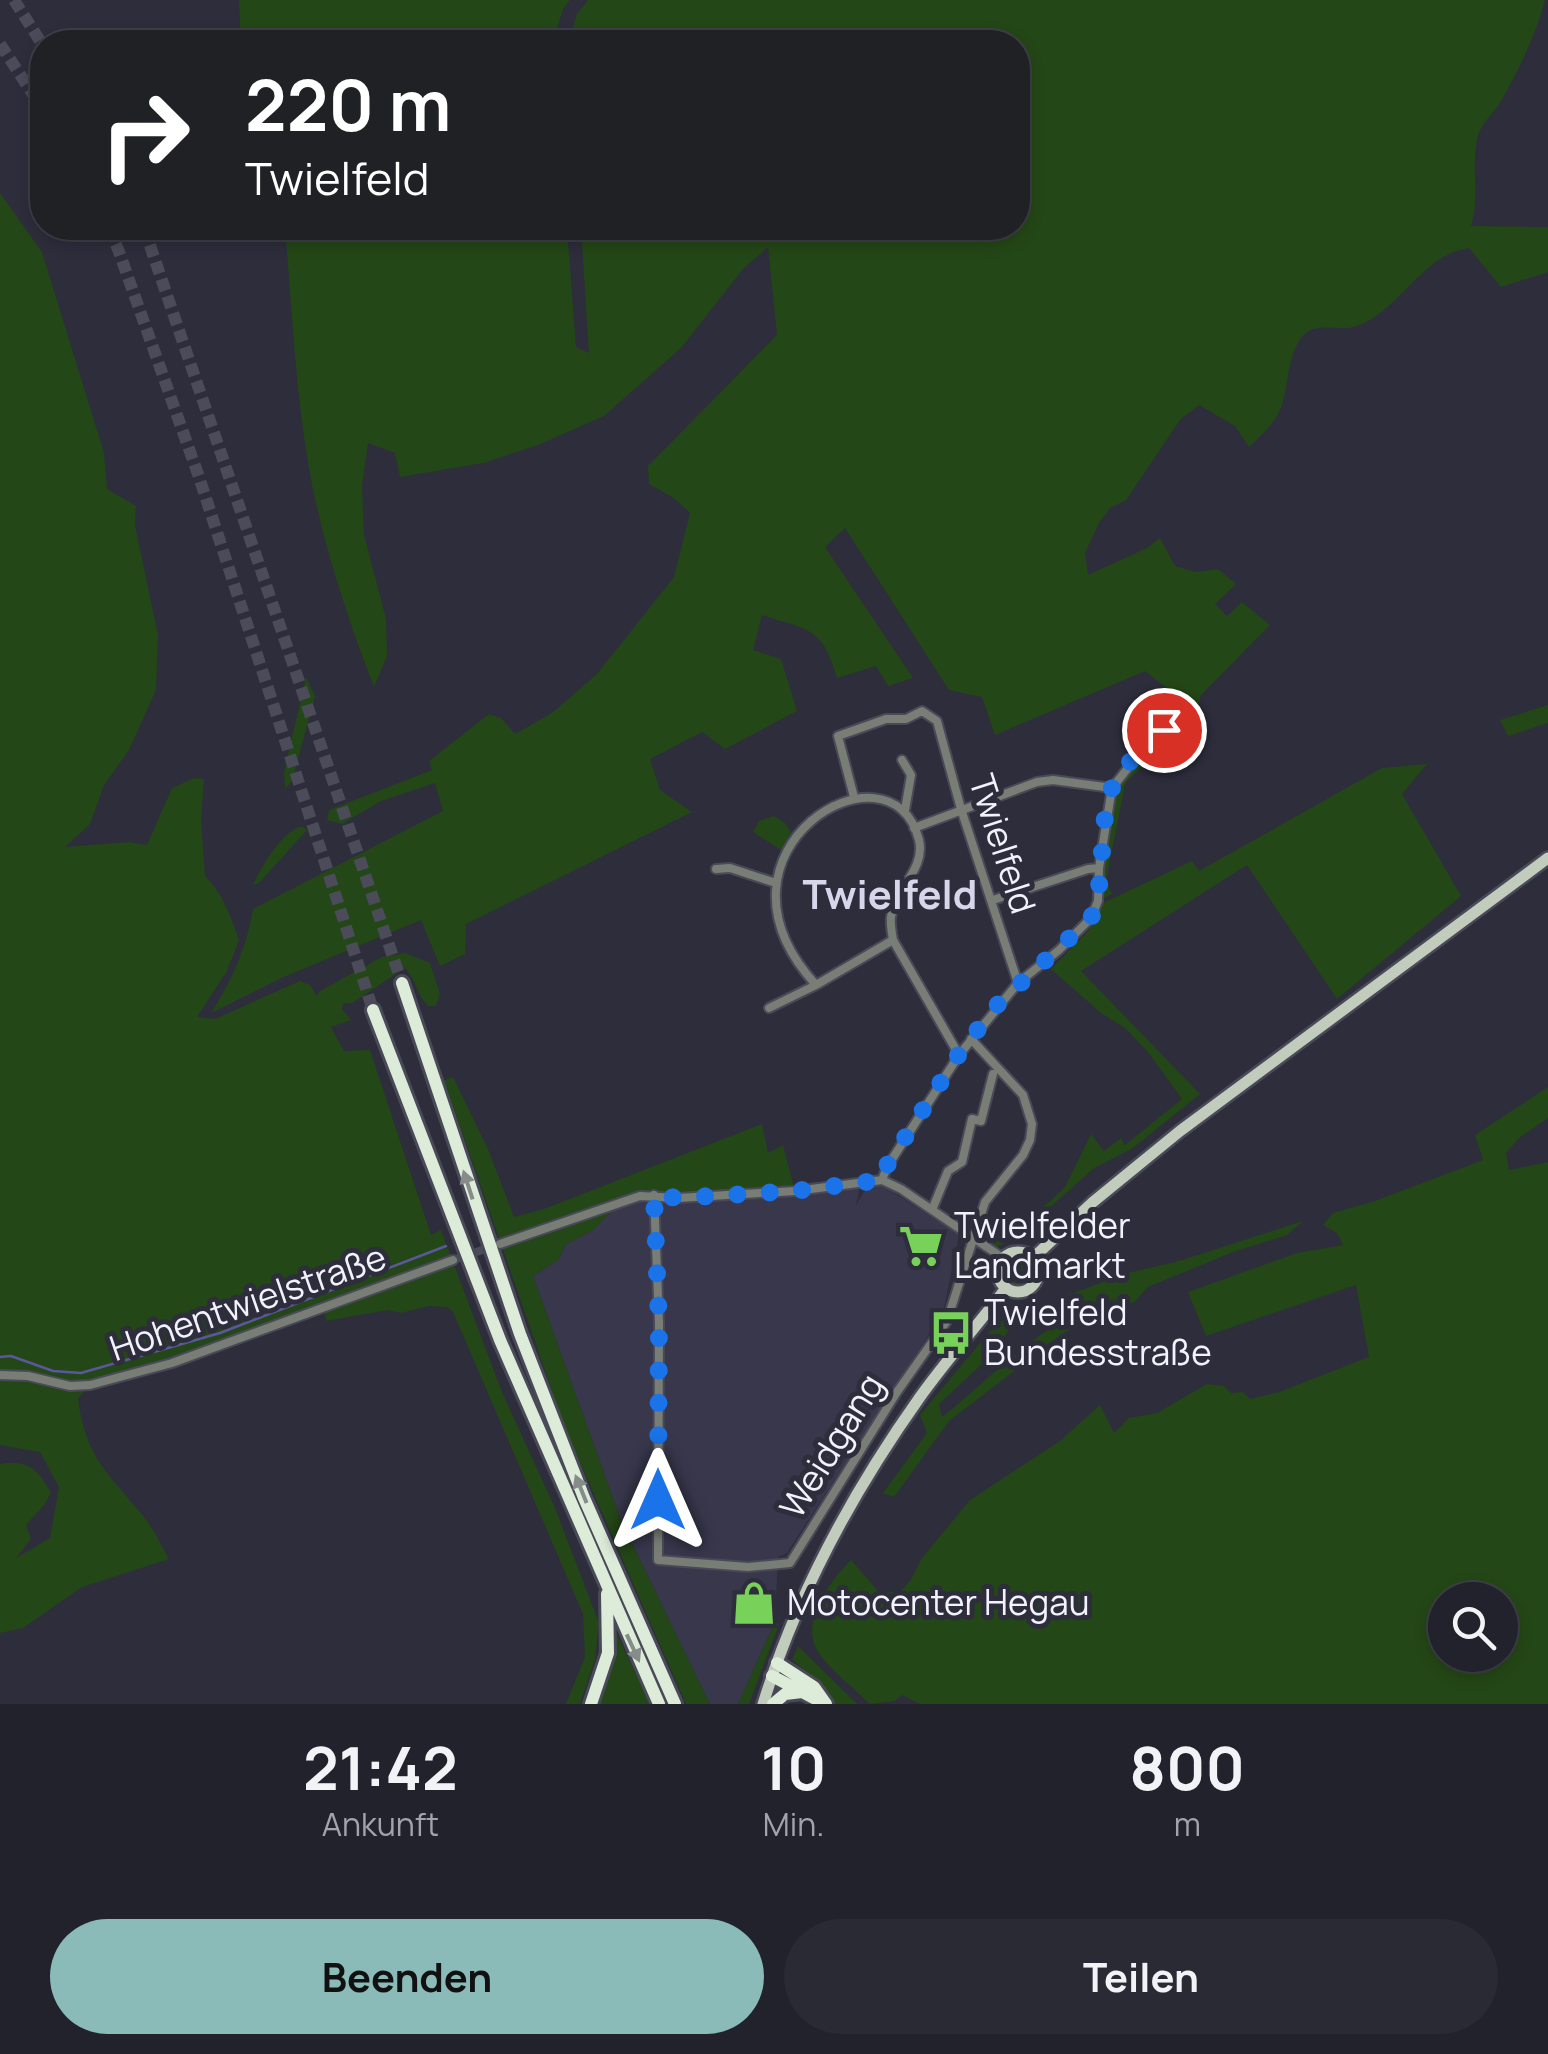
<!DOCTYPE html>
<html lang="de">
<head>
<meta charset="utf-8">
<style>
  body { margin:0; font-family:Manrope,sans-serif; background:#2a2a35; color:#f1f3f6; height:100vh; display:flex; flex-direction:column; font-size:38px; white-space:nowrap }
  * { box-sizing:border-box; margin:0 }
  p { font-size:32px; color:#a2a4aa }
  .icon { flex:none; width:55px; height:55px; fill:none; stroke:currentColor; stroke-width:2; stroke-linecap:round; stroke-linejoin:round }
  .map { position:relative; height:1704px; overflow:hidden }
  .panel { display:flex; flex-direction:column; background:#22222d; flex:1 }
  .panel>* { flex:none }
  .top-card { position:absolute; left:30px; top:30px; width:1000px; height:210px; border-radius:40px; box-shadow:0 5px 15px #0003,0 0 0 2px #3f3f49; background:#202124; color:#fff; overflow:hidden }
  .controls { position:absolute; left:1428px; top:1582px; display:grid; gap:20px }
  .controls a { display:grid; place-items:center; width:90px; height:90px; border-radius:50%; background:#22222d; box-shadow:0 5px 15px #0003,0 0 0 2px #3f3f49; font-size:50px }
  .pin { position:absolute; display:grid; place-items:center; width:85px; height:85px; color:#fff; margin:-42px; border:5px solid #fff; border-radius:50%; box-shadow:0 2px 10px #0007 }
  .me { position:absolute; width:110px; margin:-55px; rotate:0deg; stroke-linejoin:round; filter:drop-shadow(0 0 8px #0008) }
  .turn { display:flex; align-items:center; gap:35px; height:210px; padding:0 50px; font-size:45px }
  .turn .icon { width:130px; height:130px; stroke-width:2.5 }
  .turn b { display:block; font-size:70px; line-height:85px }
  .eta { display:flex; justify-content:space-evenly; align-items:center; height:170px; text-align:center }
  .eta b { font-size:60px; font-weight:700; line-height:70px }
  .primary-button { display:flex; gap:20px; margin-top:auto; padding:20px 50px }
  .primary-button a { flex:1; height:115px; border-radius:60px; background:#8bbbb9; color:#111; font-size:40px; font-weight:700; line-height:115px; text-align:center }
  .primary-button a+a { background:#2a2a35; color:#f1f3f6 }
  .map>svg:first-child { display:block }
</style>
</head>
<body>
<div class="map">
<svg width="1548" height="1704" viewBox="0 0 1548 1704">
  <rect width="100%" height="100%" fill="#2d2d3c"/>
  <path fill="#38374c" d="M861 1183 856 1205 867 1187 882 1185 959 1235 943 1313 787 1553 778 1557 775 1622 738 1704H710L622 1523 533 1276 559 1259 565 1245 593 1230 625 1198H678Z"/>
  <path fill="#244717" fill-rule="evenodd" d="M239 0H570L563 9 553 42H231L240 26Z
    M588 0H1545C1536 34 1519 70 1501 101 1493 115 1480 123 1477 140 1471 169 1480 198 1471 226L1548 227V272L1501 287 1469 248C1422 254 1401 310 1357 326 1338 333 1315 319 1301 338 1287 358 1289 383 1282 405 1277 421 1262 435 1249 447L1235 426 1199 405 1180 420 1126 500 1110 508 1099 523 1085 553 1088 575 1147 548 1160 538 1175 566 1195 572 1218 569 1236 584 1215 604 1227 616 1242 602 1270 625 1201 695 1194 720 1185 731 1155 753 1125 784 1106 881 1112 894 1098 901 1112 788 1121 773 1195 700 1187 704 1145 671 995 735 982 697 949 690 845 528 825 547 913 678 888 686 876 666 837 678C822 626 810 631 762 615L753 650 781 659 797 711 725 749 702 732 650 759 660 790 692 812 466 924 465 954 440 966 421 920 279 979 211 1013C233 979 246 948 253 909L443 811 435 783 381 801 342 824 327 820 329 810 432 770 429 761 489 714 501 718 515 734 552 713 597 674 674 577 690 513 674 498 649 484 648 466 777 335 768 247 743 269 681 348 604 416 538 445 483 463 400 477 395 453 368 443 362 486 364 535 386 619 387 656 374 687C351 628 330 565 316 503 296 413 293 319 285 228H567L576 347 589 353 581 228H1018V42H569L577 14Z
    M0 193 42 252 104 453 107 489 136 506 135 526 158 635 156 690 129 750 104 785 90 824 65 847 129 842 147 845 172 788 194 778 204 779 201 821 205 876C223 894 231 917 239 940L227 971 197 1017 215 1019 300 981 310 985 317 996 320 991 382 957 405 953 430 963 440 994 436 1006H428C417 995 416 980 405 968L352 1003H343L342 1009 351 1020 331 1027 344 1051 370 1050 431 1235 441 1230 502 1392 555 1508 599 1623 595 1660 580 1704H566L585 1657 583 1614 453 1312 447 1307 429 1306 401 1313 388 1310 326 1321 324 1309 90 1385 78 1399C86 1459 109 1474 145 1518 154 1530 161 1545 169 1559L82 1587 23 1628 0 1633V1464C27 1459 39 1470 51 1493L44 1505 26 1525 31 1539 16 1558 50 1538 59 1487 40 1452 0 1445Z
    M306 677 315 696 292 781 285 789 284 772Z
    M1548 705V723L1508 736 1500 720Z
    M1427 764 1402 794 1461 896 1337 999 1247 865 1081 971 1200 1094 1133 1148 1094 1168 1018 1236 995 1248 983 1239 984 1226H1014L1048 1203 1065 1187 1091 1134 1104 1151 1121 1138 1125 1145 1182 1099 1148 1052 1125 1028 1101 1013 1051 969 1090 929 1101 904 1192 861 1199 871 1382 768Z
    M774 816 785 823 791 832 781 850 753 832 759 821Z
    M302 826 307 830 259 883 253 885C263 865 279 834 302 826Z
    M453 1077 488 1149 514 1217 544 1209 762 1124 768 1153 783 1145 795 1191 625 1198 593 1230 565 1245 559 1259 533 1276 622 1523 710 1704H686L565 1428 444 1080Z
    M1548 1087V1118L1519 1138 1506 1153 1509 1170 1548 1162V1704H920L902 1695 895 1701 870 1704C854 1688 831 1671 818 1652 799 1622 831 1580 851 1560L879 1592H900L912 1578 922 1558 970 1500 1060 1441 1100 1405 1114 1433 1129 1418 1157 1413 1207 1384 1224 1386 1231 1393 1243 1392 1250 1399 1279 1392 1369 1357 1356 1285 1206 1336 1188 1292 1297 1253 1343 1245 1337 1233 1323 1225 1333 1213 1375 1201 1483 1160 1475 1135ZM1445 1600H1500V1655H1445Z
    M1303 1221 1287 1235 1233 1252 1148 1287 1134 1302 1065 1332 949 1421 894 1497 883 1493 927 1433 920 1415 994 1326 1013 1313 1022 1314 983 1363 939 1404 942 1417C984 1384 1020 1344 1068 1318 1085 1310 1104 1305 1120 1297L1077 1311 1060 1308 1066 1296 1124 1274 1179 1261Z
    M1003 1273a15 15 0 1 1 30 0a15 15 0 1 1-30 0Z
    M775 1622 779 1624 749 1704H738Z
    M616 1632 650 1704H596L612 1661Z
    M798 1646 857 1704H835L815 1678 792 1660Z"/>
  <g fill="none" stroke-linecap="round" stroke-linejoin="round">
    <path stroke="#5c569d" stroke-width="2.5" d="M0 1357 11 1356 53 1371 81 1373 220 1333 446 1246"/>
    <path stroke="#4b4b59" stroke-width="8" stroke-dasharray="8 4" stroke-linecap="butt" d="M453 1260 491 1247"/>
    <path stroke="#4b4b59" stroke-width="12" stroke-dasharray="12 6" stroke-linecap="butt" d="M14 0 42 44
      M0 44 42 108
      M108 228 118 249 199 477 373 1010
      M144 228 402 983"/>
    <g stroke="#494957" stroke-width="12">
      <path id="minor" d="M902 760 911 775 905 810
        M854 797 838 736 886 719H906L922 711 937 721 961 809 1018 983 959 1055 887 1167 882 1180
        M914 828 1037 782 1053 780 1112 788
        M716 869 730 868 776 883
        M993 900 1088 869 1099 868
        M893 940C892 933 890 924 891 917 895 889 926 869 919 840 892 732 692 850 816 985L893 940 959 1055
        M1018 983 1059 950 1091 918 1098 901 1099 868 1112 788 1139 754 1189 706
        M769 1008 816 985
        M654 1195 659 1323 658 1560 748 1567 790 1563 897 1392 947 1321 985 1202 1023 1155 1030 1140 1032 1124 1023 1095 971 1039
        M932 1210 948 1171 962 1162 972 1119 981 1121 993 1074
        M500 1244 640 1196 678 1198 795 1191 882 1180 901 1189 1003 1258
        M0 1375 28 1376 70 1386 90 1385 172 1363 453 1260"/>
    </g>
    <g stroke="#494957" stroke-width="16">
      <path id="primary" d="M998 1272a20 20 0 1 1 40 0a20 20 0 1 1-40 0Z
        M1033 1258 1093 1202 1180 1131 1548 858
        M763 1704C797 1594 854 1490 920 1397 947 1359 978 1325 1006 1288"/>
    </g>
    <g stroke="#494957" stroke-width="18">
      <path id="motorway" d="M402 983 520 1334 584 1498 675 1704
        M373 1010 500 1340 659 1704
        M777 1663 814 1687 826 1704
        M772 1676 823 1703
        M591 1704 608 1653 607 1594
        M773 1704 785 1694 802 1692"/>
    </g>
    <use href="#minor" stroke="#787d76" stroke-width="8"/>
    <use href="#primary" stroke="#c1ccbd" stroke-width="11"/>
    <use href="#motorway" stroke="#ddebd9" stroke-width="12"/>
  </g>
  <defs><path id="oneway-solid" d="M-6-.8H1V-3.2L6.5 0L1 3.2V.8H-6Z" transform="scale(2.5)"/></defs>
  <g fill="#858c8a">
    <use href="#oneway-solid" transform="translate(468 1185) rotate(-108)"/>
    <use href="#oneway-solid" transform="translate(581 1489) rotate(-112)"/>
    <use href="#oneway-solid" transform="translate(633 1648) rotate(65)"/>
  </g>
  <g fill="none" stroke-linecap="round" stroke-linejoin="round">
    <path stroke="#1a73e8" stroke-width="18" stroke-dasharray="0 32.4" d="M658 1500 659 1323 654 1195 678 1198 794 1191 882 1180 886 1167 959 1054 995 1007 1091 918C1107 878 1097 829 1112 788 1121 765 1147 747 1164 730"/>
  </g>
  <defs>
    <g id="supermarket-bare" transform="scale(3.45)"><path d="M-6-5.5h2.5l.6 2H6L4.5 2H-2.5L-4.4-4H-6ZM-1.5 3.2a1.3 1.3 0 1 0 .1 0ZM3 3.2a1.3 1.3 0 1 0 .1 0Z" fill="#78d158" stroke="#2d2d3c" stroke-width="2.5" paint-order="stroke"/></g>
    <g id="bus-bare" transform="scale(3.45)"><path d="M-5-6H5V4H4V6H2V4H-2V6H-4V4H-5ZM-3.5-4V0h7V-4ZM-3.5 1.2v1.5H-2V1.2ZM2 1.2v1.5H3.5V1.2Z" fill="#78d158" stroke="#2d2d3c" stroke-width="2.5" paint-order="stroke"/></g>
    <g id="shop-bare" transform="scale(3.45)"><path d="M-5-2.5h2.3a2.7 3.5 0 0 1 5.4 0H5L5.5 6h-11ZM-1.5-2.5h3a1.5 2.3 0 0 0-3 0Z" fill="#78d158" stroke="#2d2d3c" stroke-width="2.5" paint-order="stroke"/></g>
  </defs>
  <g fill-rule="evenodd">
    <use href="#supermarket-bare" x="921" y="1246"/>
    <use href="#bus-bare" x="951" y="1333"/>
    <use href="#shop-bare" x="754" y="1603"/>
  </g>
  <g text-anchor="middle" stroke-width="10" stroke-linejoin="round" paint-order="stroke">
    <g font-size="35" fill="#f2f2fc" stroke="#2d2d3c">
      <text transform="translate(1002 844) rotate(72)" y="12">Twielfeld</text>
      <text transform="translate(248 1303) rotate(-19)" y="12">Hohentwielstraße</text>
      <text transform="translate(832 1446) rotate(-58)" y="12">Weidgang</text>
    </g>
    <g font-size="35" fill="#f2f2fc" stroke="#2d2d3c" text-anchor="start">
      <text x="954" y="1238">Twielfelder<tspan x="954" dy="40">Landmarkt</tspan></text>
      <text x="984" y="1325">Twielfeld<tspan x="984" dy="40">Bundesstraße</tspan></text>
      <text x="787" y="1615">Motocenter Hegau</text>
    </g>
    <g font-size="40" font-weight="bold" fill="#d7d7eb" stroke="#2d2d3c">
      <text x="890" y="909">Twielfeld</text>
    </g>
  </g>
</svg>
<div class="controls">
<a><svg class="icon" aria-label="search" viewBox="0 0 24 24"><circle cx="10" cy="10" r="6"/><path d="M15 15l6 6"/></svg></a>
</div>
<div class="pin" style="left:1164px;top:730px;background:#d93025"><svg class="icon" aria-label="arrive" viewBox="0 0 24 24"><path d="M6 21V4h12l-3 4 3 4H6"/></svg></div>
<svg class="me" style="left:658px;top:1500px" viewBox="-20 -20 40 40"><path d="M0-17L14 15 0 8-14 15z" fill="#1a73e8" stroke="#fff" stroke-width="4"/></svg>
<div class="top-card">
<div class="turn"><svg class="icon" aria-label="right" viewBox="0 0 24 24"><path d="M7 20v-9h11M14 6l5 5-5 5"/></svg><div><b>220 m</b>Twielfeld</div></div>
</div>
</div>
<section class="panel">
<div class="eta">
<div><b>21:42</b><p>Ankunft</p></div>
<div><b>10</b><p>Min.</p></div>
<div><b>800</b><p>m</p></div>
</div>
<div class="primary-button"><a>Beenden</a><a>Teilen</a></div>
</section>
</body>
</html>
